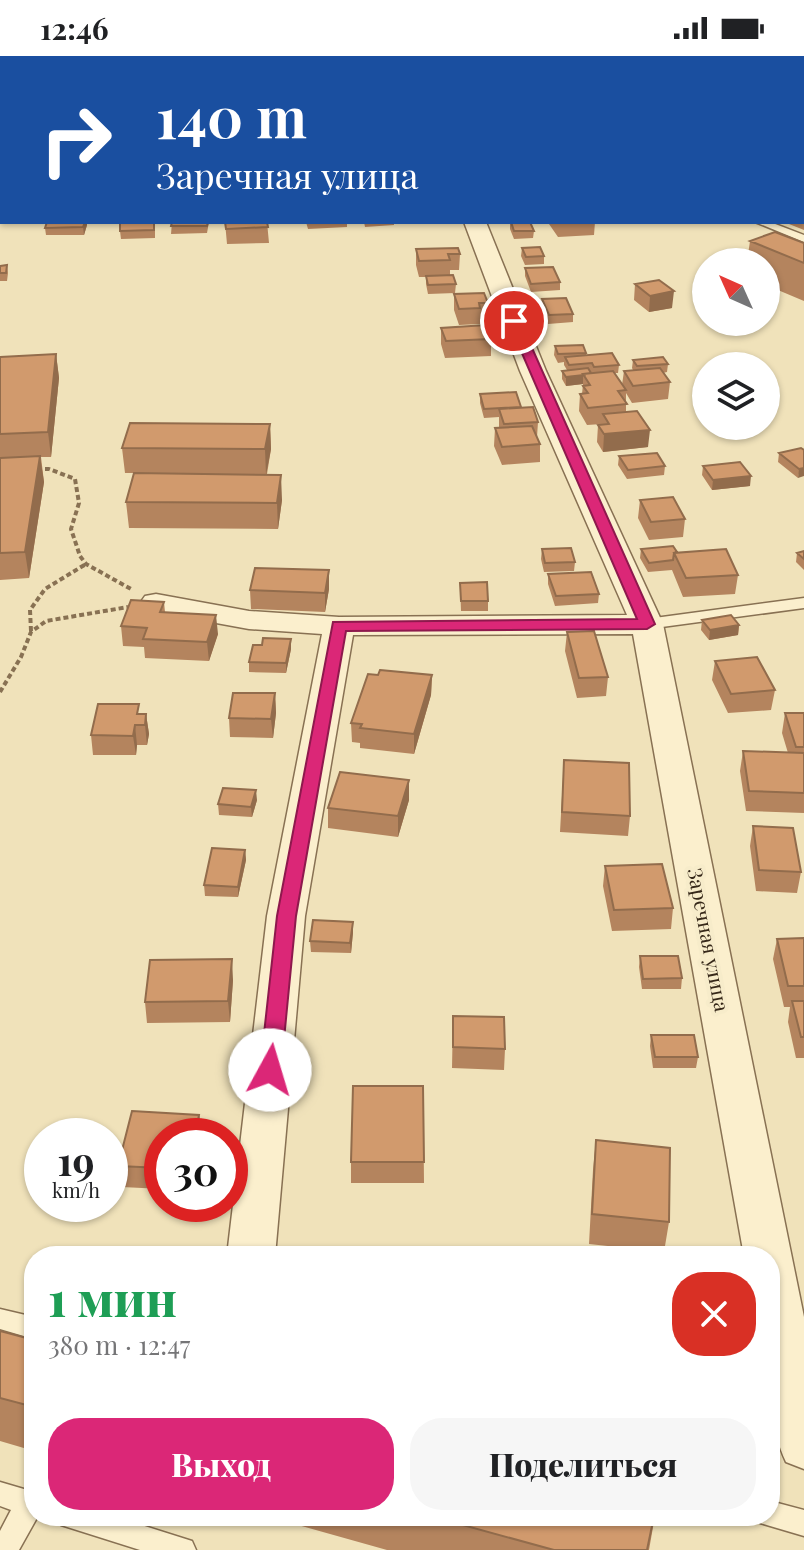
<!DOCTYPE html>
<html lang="ru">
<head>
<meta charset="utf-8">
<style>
  body { margin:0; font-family:"Playfair Display",serif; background:#f6f6f6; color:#202124; height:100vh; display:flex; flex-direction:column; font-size:30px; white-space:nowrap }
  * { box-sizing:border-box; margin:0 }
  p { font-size:26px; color:#757577 }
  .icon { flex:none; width:44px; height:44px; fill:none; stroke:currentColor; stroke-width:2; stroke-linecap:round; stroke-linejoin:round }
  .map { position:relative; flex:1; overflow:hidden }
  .details { position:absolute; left:24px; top:1190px; width:756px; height:280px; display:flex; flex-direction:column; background:#fff; border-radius:32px; box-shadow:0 2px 6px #0004 }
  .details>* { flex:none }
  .hud { position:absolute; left:0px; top:0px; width:804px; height:168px; box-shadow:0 2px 6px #0004; background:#1a4fa0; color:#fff; overflow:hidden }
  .needle { width:52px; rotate:315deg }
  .tools { position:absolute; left:692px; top:192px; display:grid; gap:16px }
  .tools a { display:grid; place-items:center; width:88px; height:88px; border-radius:50%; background:#fff; box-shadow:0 2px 6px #0004; font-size:40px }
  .speed { position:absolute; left:24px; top:1062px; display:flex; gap:16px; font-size:40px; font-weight:700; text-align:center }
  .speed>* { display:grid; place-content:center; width:104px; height:104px; border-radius:50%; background:#fff; box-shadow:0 2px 6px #0004; line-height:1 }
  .speed small { font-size:20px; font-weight:400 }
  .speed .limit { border:12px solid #d22; background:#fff; color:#111 }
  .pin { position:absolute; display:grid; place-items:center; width:68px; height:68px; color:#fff; margin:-34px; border:4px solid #fff; border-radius:50%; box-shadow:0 2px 8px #0007 }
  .me { position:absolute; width:88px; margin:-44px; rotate:6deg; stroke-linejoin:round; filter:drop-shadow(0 0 6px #0008) }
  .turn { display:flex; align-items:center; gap:28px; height:168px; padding:0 24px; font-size:36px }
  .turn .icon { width:104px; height:104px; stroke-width:2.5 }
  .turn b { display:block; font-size:56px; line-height:68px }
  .round { display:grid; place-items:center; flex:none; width:84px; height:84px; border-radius:32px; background:#f6f6f6 }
  .summary { display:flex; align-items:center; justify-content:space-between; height:136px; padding:0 24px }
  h1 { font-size:48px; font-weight:800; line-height:60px; color:#1e9e55 }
  .action { display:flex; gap:16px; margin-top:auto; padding:16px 24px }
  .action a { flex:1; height:92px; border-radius:32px; background:#db2777; color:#fff; font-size:32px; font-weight:800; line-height:92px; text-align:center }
  .action a+a { background:#f6f6f6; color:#202124 }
  .status { display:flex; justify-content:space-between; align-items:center; height:56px; padding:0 40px; background:#fff; direction:ltr }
  .status svg { height:22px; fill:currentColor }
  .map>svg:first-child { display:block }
</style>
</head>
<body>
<div class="status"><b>12:46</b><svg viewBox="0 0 49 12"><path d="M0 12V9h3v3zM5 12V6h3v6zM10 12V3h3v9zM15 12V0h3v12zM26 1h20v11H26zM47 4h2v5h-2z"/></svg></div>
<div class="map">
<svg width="804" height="1494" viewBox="0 0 804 1494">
  <rect width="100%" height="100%" fill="#f0e2ba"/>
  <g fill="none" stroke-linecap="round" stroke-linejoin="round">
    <path fill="#9fc0b8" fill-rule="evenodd" d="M396 0H476L395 2Z
      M0 91H2V111H0Z"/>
    <g stroke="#887153" stroke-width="3">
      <path id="service" d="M755 166H770L804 179V186Z
        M761 192 804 209V216L761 199 741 206H725Z
        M804 542V552L647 573 639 568 647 563Z
        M0 1253 34 1261V1283L0 1273Z
        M0 1426 34 1436V1460H38L19 1494H0V1475L11 1454 0 1450Z
        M770 1445 804 1454V1480L760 1467 757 1460H770Z
        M58 1460H113L192 1485 196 1494H140L61 1469Z"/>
    </g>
    <g stroke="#887153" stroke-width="3">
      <path id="minor" d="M0 150H2V162H0Z
        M464 166H486L546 315 663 568 804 1261V1413L786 1406C759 1348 770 1263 770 1200H744L633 578 353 579 305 860 275 1200H227L267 860 322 578 249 573 156 556 145 554 140 547 145 540 156 538 249 555 339 561 627 559 520 315Z"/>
    </g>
    <g stroke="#553f28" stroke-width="3">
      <path id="trunk" d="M477 0H504L506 2H479Z
        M802 95H804V110H802Z"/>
    </g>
    <path stroke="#887153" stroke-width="3" stroke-dasharray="3 2" stroke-linecap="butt" d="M610 0 618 2"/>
    <path stroke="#887153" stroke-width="4" stroke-dasharray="5 3" stroke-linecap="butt" d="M37 413H49L75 423 79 447 71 473 80 500 86 508 131 533
      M31 575 30 554 45 533 86 508
      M0 636 21 601 31 576 46 565 128 551"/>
    <use href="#service" fill="#fbefcd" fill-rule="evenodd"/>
    <use href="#minor" fill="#fbefcd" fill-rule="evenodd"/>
    <use href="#trunk" fill="#f0c068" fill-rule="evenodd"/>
  </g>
  <path fill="#b4845e" d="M802 134H804V174L784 166H802Z
    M155 166V182L121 183 120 175Z
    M172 166H209L207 177 171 178Z
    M225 166H267L269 187 227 188Z
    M306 166H347V171L308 173Z
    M364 166H394V169L365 171Z
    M510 166 534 175 533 182 514 183 510 173Z
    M549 166H595L594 179 558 181 549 168Z
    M87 169 84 179H46L45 172Z
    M750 185 804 187V245L766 229V206H747Z
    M522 192 544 200V208L525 209 521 200Z
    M416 193 460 198 459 214H450V219L456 228 455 237 428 238 426 228V221H419L416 209Z
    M7 209 8 217 7 225H0V210Z
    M525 212 560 226V234L531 236 525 220Z
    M635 228 672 252 649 256 634 244Z
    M454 238 488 247V263H480V268L459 269 454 254Z
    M542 243 573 258V266L548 268 541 252Z
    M441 272 491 283V300L445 302 441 288Z
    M555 290 586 297V299L619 309 618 317H615L622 329 624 315 633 314 632 312 633 304 668 308 667 316 663 317 670 326 668 343 632 347 626 337V356L648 391 603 396 597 386 598 369 602 368 587 369 579 355 580 338H582L583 328 566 330 562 323V315L567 314 564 309V306L558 307 554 299Z
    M56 298 59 322 51 401H41L44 426 29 522 0 524V301Z
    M480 338 521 352 538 366 537 381 540 388V406L502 409 494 390 495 372H499V361L484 362 480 347Z
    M270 368 271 393 267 418 282 444 278 473 129 472 126 446 134 417H125L122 392Z
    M804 394 798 422 778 406 779 397Z
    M619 400 665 410 664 419 627 423 618 409Z
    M703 410 750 430 712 434 702 419Z
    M640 444 685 463 683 481 649 484 638 462Z
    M542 493 575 506 574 515 544 516 541 503Z
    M641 493 677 496 738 519 735 538 683 541 672 514 648 516 640 502Z
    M804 495V514L796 506 797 497Z
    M329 514V533L325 556 251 553 250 534Z
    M548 518 599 538 598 547 555 550 548 528Z
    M460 527 488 545V555H461Z
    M164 546 165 556 218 578 209 605 145 602 144 591 123 590 121 570Z
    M702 564 739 569 738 579 709 584 701 574Z
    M567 576 608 621 606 640 577 642 565 595Z
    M262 589 291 593 286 617 249 616V606Z
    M715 605 775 634 771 654 728 657 712 624Z
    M378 619H432L431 639 414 698 360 692V687L352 686 351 667Z
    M275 637 276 657 273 682 230 681 229 662Z
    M785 657H804V757L746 755 740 715 743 695 788 697 782 677Z
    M141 658H146L149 678 147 689H137L136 699H93L91 679Z
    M564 704 630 760 628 780 560 776Z
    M409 724V744L398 781 328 772V752Z
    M257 744 252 761 219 759 218 748Z
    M753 770 801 816 797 837 756 835 750 790Z
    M245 794 246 804 238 841 205 840 204 829Z
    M605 810 673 852 671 873 612 875 603 830Z
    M353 866V876L351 897 311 896 310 885Z
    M804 882V1002H796L788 966 790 951H784L773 903 777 883Z
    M640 900 682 922 681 933H642L639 911Z
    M233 924 230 966 147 967 145 946Z
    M453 960 505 993 504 1014 452 1012Z
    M651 979 698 1001 696 1012H653L650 990Z
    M423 1030 424 1127H351V1106Z
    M132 1055 199 1059 202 1080H162V1133L122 1131 118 1110Z
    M596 1084 669 1166 664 1196 589 1188 593 1114Z
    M0 1275 34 1284V1395L0 1385Z
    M266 1460H655L649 1494H387Z"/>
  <path fill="#926c4c" d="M85 166H87V169L84 179 83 171Z
    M674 235 672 252 649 256 650 240Z
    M56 298 59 322 51 401 48 376Z
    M583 319V328L566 330V321Z
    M270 368 271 393 266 419 265 393Z
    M650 374 648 391 603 396 604 378Z
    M40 400 44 426 29 522 25 496Z
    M804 412V420L798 422 799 413Z
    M281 419 282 444 278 473 277 447Z
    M751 420 750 430 712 434 713 424Z
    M329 514V533L325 556V537Z
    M216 559 218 578 209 605 207 586Z
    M739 569 738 579 709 584 710 574Z
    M291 583V593L286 617V607Z
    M432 619 431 639 414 698V678Z
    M275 637 276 657 273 682 271 663Z
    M146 658 149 678 147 689 145 669Z
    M135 669 137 689 136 699 133 680Z
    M409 724V744L398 781V760Z
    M256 734 257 744 252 761 251 751Z
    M245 794 246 804 238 841V831Z
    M353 866V876L351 897 350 887Z
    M232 903 233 924 230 966 228 945Z
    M199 1059 202 1080H195Z"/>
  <path fill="#d19a6d" stroke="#926c4c" stroke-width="2" d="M802 134H804V151L802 150Z
    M47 166H85L83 171 45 172Z
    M120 166H154V174L120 175Z
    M172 166H208L207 170H171Z
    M225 166H267L268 171 226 173Z
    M511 166H530L534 175H514Z
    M775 176 804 187V207L750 185Z
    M540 191 544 200 526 201 522 192Z
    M458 192 460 198H448L450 204 419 205 416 193Z
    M7 209 6 217H0V210Z
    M553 211 560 226 531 228 525 212Z
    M453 219 456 228 428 229 426 220Z
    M659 224 674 235 650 240 635 228Z
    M484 237 488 247H479L480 252 459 253 454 238Z
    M566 242 573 258 549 259 542 243Z
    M486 269 491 283 446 285 441 272Z
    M583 289 586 297 558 298 555 290Z
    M612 297 619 309 594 311 592 307 569 309 565 301Z
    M56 298 48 376 0 378V301Z
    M663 301 668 308 637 310 633 304Z
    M588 312 591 317 583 318 584 319 566 321 562 315Z
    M660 312 670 326 633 330 624 315Z
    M613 315 626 334 618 335 627 348 588 352 580 338 588 337 583 330 590 329 583 318Z
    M516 336 521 351 484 353 480 338Z
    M533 351 538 366 504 368 499 353Z
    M637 355 650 374 604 378 598 369 609 368 603 358Z
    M130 367 270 368 265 393 122 392Z
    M532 370 540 388 502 391 495 372Z
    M801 392 804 394V412L799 413 779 397Z
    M657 397 665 410 628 414 619 400Z
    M40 400 25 496 0 497V402Z
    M740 406 751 420 713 424 703 410Z
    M134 417 281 419 277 447 126 446Z
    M673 441 685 463 651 466 640 444Z
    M673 490 677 496 674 497 673 504 649 507 641 493Z
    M571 492 575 506 545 507 542 493Z
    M726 493 738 519 686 522 674 497Z
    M804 495V503L797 497Z
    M255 512 329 514 325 537 250 534Z
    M591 516 599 538 556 540 548 518Z
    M487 526 488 545H461L460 527Z
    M131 544 164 546 160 556 216 559 207 586 143 583 147 572 121 570Z
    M731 559 739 569 710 574 702 564Z
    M594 575 608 621 579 622 567 576Z
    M263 582 291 583 286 607 249 606 253 589H262Z
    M757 601 775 634 731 638 715 605Z
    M380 614 432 619 414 678 360 672 362 668 351 667 368 618 378 619Z
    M233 637H275L271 663 229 662Z
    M98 648H139L137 658H146L145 669H135L133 680 91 679Z
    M785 657H804V691H796Z
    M743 695 804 697V737L749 735Z
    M564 704 629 707 630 760 562 756Z
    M340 716 409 724 398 760 328 752Z
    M223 732 256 734 251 751 218 748Z
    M753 770 793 772 801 816 759 814Z
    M212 792 245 794 238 831 204 829Z
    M662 808 673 852 614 854 605 810Z
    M313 864 353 866 350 887 310 885Z
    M804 882V930H788L777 883Z
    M640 900H678L682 922 643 923Z
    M232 903 228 945 145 946 150 904Z
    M792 945H804V981H801Z
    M453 960 504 961 505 993 453 991Z
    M651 979H694L698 1001H655Z
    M353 1030H423L424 1106H351Z
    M132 1055 199 1059 195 1080H162V1112L118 1110Z
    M596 1084 670 1092 669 1166 592 1158Z
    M0 1275 34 1284V1351L0 1342Z
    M430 1460H654L647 1494H554Z"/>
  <path fill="#db2777" stroke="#8e194d" stroke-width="2" d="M514 262 520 265 655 568 647 573 346 575 296 860 281 1014 278 1020H263L260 1014 277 860 333 566 637 563 508 265Z"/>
  <g text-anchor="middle" stroke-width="8" stroke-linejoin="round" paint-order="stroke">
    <g font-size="20" fill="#362819" stroke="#f7ecca">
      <text transform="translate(708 884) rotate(79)" y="7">Заречная улица</text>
    </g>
  </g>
</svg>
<div class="tools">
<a><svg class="needle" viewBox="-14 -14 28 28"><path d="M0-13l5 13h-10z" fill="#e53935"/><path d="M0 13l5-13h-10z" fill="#757577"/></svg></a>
<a><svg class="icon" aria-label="layers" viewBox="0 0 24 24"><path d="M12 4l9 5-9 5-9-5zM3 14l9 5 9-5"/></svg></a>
</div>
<div class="speed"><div>19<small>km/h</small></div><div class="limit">30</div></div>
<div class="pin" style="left:514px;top:265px;background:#d93025"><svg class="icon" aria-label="arrive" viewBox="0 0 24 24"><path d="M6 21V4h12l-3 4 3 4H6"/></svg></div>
<svg class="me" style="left:270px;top:1014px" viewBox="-20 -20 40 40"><circle r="19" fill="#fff"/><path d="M0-13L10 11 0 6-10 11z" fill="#db2777"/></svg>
<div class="hud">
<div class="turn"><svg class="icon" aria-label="right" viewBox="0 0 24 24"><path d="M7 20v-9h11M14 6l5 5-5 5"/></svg><div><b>140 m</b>Заречная улица</div></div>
</div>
<section class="details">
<div class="summary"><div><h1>1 мин</h1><p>380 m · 12:47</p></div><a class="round" style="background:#d93025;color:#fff"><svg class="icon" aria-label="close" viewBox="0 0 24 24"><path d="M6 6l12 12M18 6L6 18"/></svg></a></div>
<div class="action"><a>Выход</a><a>Поделиться</a></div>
</section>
</div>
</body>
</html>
